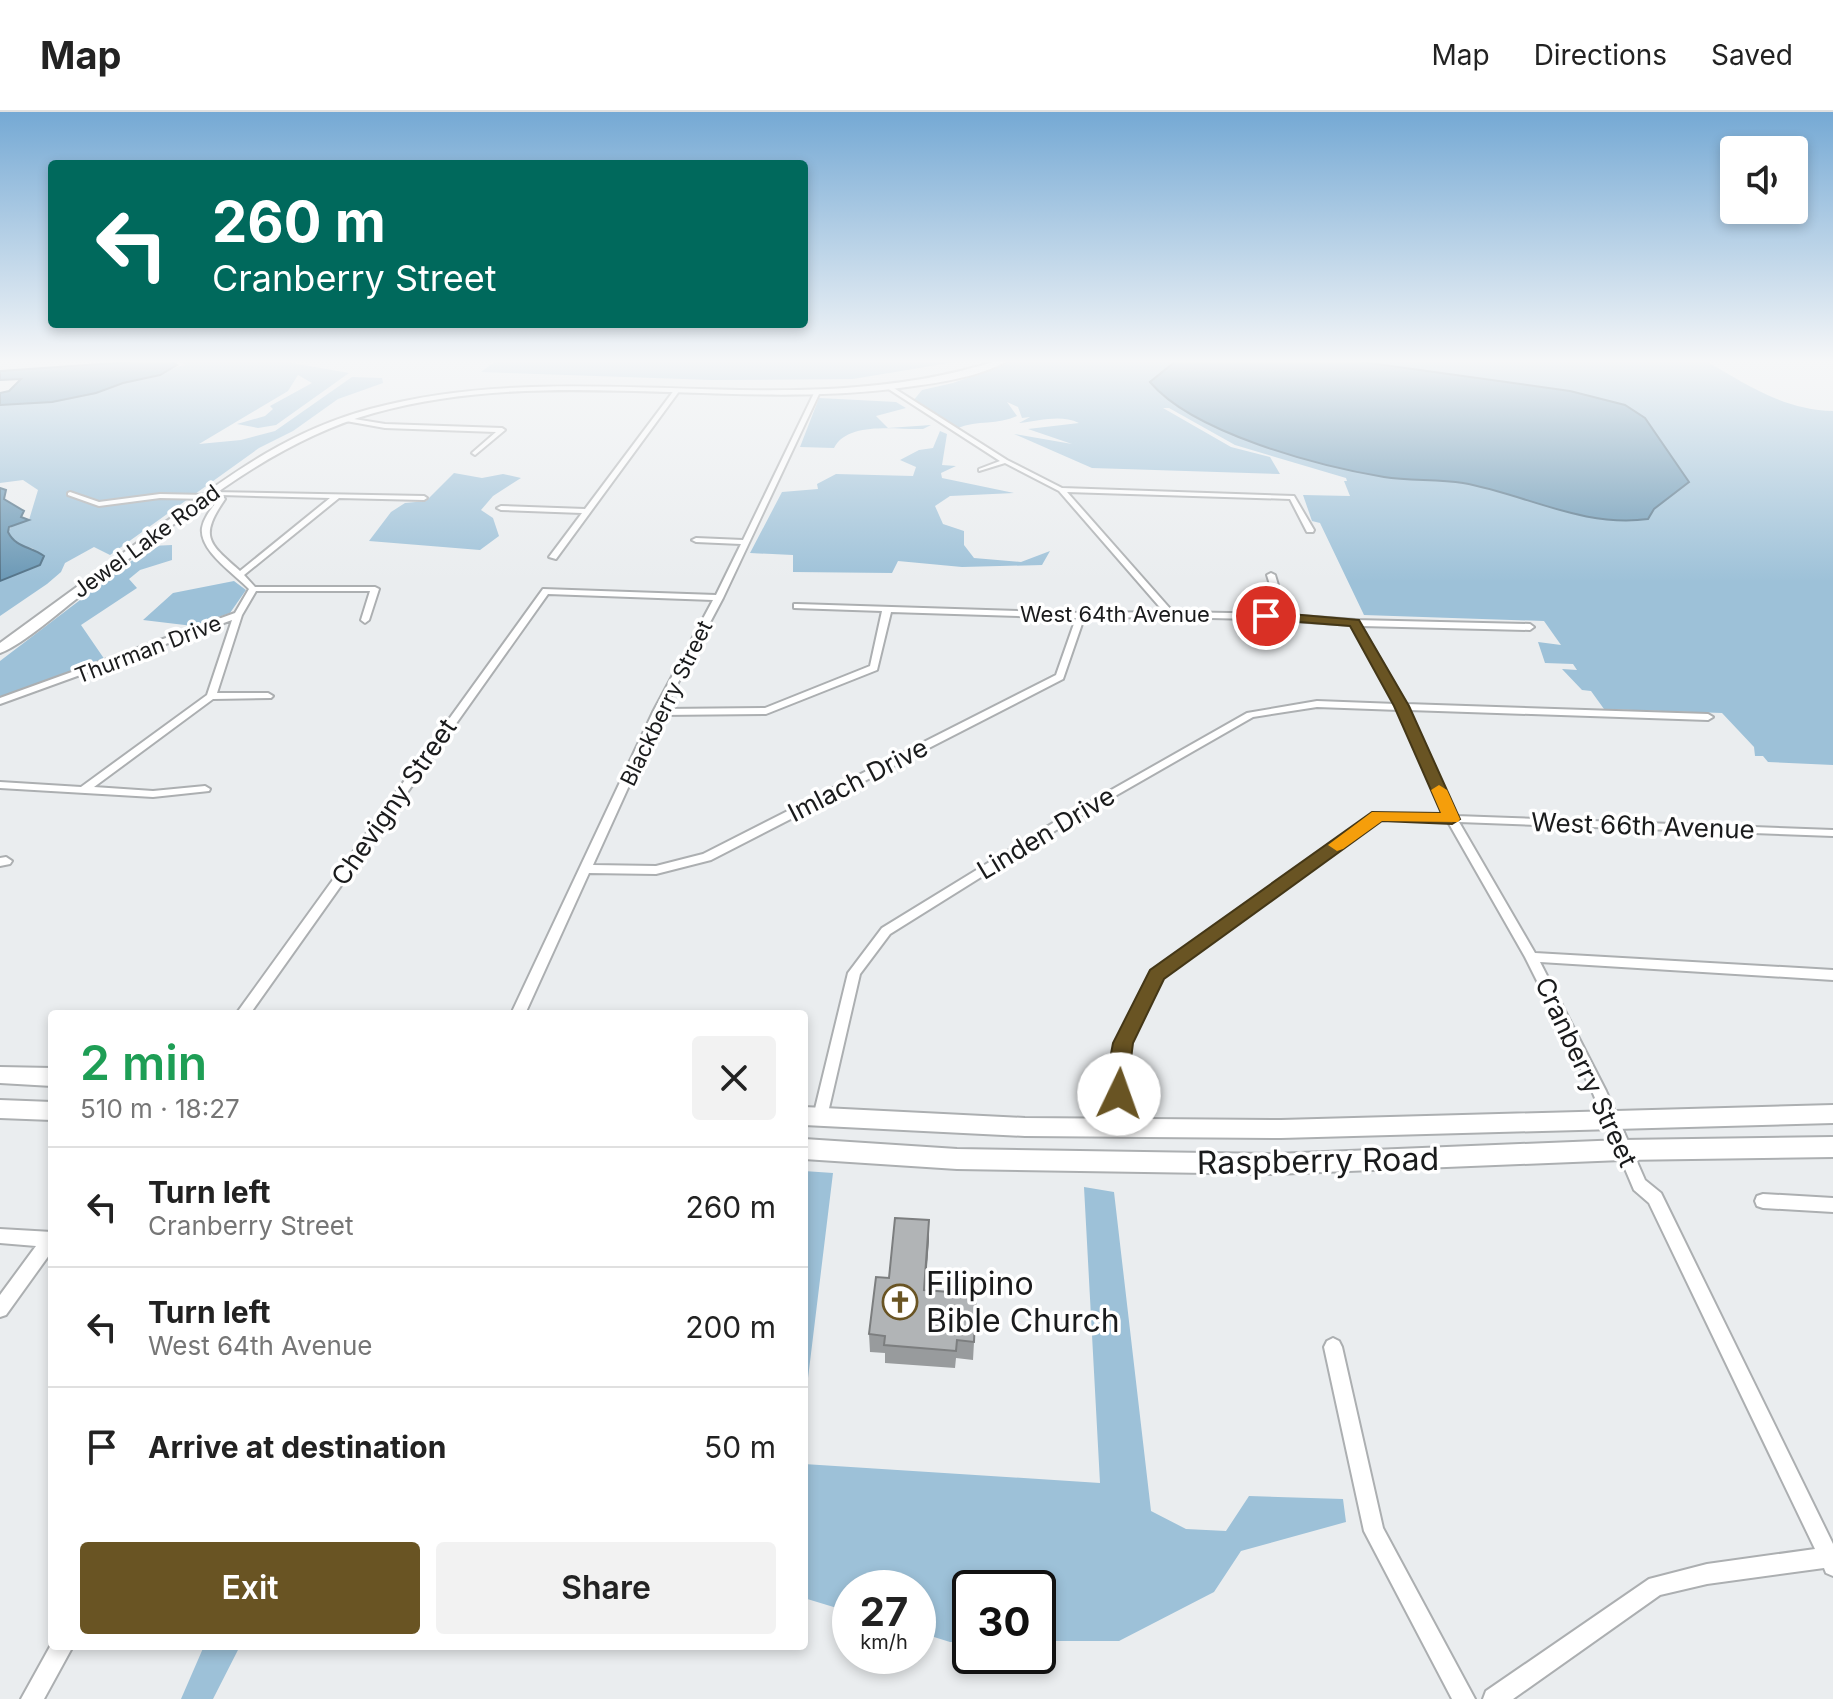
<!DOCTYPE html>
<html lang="en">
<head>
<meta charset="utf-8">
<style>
  body { margin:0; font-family:Inter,sans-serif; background:#f2f2f2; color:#222; height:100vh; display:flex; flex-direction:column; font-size:30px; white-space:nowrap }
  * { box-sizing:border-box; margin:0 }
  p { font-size:26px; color:#767676 }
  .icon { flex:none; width:44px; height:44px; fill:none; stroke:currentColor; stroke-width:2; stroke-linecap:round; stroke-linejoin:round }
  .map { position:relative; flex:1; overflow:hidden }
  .panel { position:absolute; left:48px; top:898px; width:760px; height:640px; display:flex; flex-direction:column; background:#fff; border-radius:8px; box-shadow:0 4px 12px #0003 }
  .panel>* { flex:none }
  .hud { position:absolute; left:48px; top:48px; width:760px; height:168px; border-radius:8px; box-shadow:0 4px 12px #0003; background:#00695c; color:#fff; overflow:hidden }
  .controls { position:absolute; left:1720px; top:24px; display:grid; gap:16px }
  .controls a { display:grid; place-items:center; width:88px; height:88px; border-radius:8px; background:#fff; box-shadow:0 4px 12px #0003; font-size:40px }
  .speed { position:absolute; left:832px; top:1458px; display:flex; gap:16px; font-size:40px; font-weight:700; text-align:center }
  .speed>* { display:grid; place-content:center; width:104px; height:104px; border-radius:50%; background:#fff; box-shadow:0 4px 12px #0003; line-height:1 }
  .speed small { font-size:20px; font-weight:400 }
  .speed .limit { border:4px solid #111; border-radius:12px; background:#fff; color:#111 }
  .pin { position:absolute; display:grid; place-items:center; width:68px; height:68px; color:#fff; margin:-34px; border:4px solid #fff; border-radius:50%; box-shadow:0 2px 8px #0007 }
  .me { position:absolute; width:88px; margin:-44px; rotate:3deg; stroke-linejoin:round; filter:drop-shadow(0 0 6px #0008) }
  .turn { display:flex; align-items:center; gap:28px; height:168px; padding:0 32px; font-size:36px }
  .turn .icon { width:104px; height:104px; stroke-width:2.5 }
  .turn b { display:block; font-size:56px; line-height:68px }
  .round { display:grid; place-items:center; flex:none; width:84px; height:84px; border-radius:8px; background:#f2f2f2 }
  .headline { display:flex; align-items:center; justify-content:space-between; height:136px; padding:0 32px }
  h1 { font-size:48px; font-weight:600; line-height:60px; color:#1e9e55 }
  .action { display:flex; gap:16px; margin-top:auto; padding:16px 32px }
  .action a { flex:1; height:92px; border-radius:8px; background:#695423; color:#fff; font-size:32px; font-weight:600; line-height:92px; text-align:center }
  .action a+a { background:#f2f2f2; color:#222 }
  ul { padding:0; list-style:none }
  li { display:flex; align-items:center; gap:24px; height:120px; padding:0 32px; border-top:2px solid #e0e0e0 }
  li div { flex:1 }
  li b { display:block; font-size:30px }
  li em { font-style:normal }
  header { display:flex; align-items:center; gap:48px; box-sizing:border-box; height:112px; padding:0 40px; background:#fff; border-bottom:2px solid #e0e0e0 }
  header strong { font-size:38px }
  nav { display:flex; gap:44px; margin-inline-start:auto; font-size:28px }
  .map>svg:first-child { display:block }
</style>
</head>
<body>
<header>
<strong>Map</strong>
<nav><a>Map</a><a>Directions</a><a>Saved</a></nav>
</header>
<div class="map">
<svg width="1833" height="1587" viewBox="0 0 1833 1587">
  <rect width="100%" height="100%" fill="#eaedef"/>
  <path fill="#9dc1d8" d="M173 248H275L349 261 276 313 258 316 237 312 265 304 273 297 270 294 312 271 298 263 288 279 199 332 241 328 275 319 352 265 382 266 383 271 338 287 293 319 259 336 110 443 94 435 65 451 61 460 47 472 0 504V469L40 453 44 444 32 436 19 434 7 420 15 411 29 408 38 378 23 368 0 371V293C45 291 78 284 121 271 133 268 146 267 158 264 168 260 175 254 186 253Z
    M497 248H967L853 267 712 268 481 260Z
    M1018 248H1704C1746 272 1783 298 1833 299V653L1768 650 1763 644H1755L1754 635 1722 601 1604 597 1591 579 1582 578 1562 557 1577 558 1573 552 1545 551 1538 530 1561 533 1544 509 1364 503 1320 411 1312 409 1303 383 1350 384 1344 369H1347L1346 366 1235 333 1169 296H1163L1231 335 1270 345 1280 362 1092 356 1014 322 1072 332 1028 317 1079 311C1060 302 1040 309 1019 311L1030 305 1022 306 1018 295 1007 290 1017 304C998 313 977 308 958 316L913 289 922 278 953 271Z
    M819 286 896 290 906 296 876 304 888 316 931 313 923 317C896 318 848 309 834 336L800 335Z
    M940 319 947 322 942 353 956 354 941 361 942 366 1014 381 950 384 935 394 943 412 964 419V433L974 446 1021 450 1050 439 1042 453 962 455 898 449 892 461 793 460V443L750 441 782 380 818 377 817 372 836 362 913 364 916 355 900 348 919 338 933 336Z
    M454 361 482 366 503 362 521 366 493 384 481 398 493 406 499 424 480 438 369 429 391 400 405 391 426 389Z
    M172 433V448L140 458 129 467 137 476 81 513 105 548 0 586V549L151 434Z
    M234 469 246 478 230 501 193 514 143 508 173 481Z
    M804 1059 833 1061 804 1299Z
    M1084 1075 1114 1080 1151 1399 1186 1417 1226 1419 1249 1384 1343 1387 1346 1410 1241 1439 1214 1480 1119 1529H1038V1476H970V1530H950L918 1520V1476H850V1500L804 1486V1352L1100 1371Z
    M204 1534H240L213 1587H181Z"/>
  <path fill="#6a98b5" stroke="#527287" stroke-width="2" d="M157 248H169L177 253 160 263 123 271 96 281 52 290 0 293V281L9 279 21 267 0 268V259Z
    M1177 248H1348L1570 279 1625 293 1645 306 1689 370 1654 397 1648 407C1583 416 1525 382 1463 371 1437 367 1410 369 1384 365 1318 354 1193 321 1150 270Z
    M0 376 6 378 4 387 24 399 21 405 29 408 9 415 8 420C16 436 30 434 44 444L40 453 0 469Z"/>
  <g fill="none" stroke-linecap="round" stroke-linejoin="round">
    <g stroke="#acafb1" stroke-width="4">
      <path id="street" d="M889 273 1007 348 1062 376 1294 384 1314 418 1313 420H1307L1290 387 1067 380 1173 500 1279 502 1267 463 1271 461 1275 463 1287 503 1355 508 1530 512 1534 515 1530 518 1361 514 1406 592 1708 602 1713 605 1708 608 1409 598 1456 704 1833 718V724L1459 710 1535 841 1833 858V868L1540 850 1606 979 1645 1068 1661 1081 1833 1432V1464L1826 1461 1824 1456 1707 1472 1660 1483 1513 1587H1483L1486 1579 1649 1467 1707 1452 1815 1437 1649 1091 1634 1078 1592 979 1525 845 1448 710 1380 707 1162 866 1130 931 1125 963 1131 1016 1129 1020 1124 1022 1119 1020 1117 1016 1111 963 1116 931 1152 860 1374 702 1445 703 1399 598 1317 595 1253 605 1061 715 890 822 860 862 827 1005 825 1009 820 1011 815 1009 813 1005 848 861 882 816 1053 711 1247 601 1317 589 1396 592 1352 513C1263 506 1174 504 1084 506L1063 567 711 748 656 762 589 761 525 902H511L653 600 713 488 548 482 250 902H236L543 477 716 483 741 432 696 430 692 428 696 426 743 428 815 279 820 280 723 486 664 597 765 596 870 554 882 499 794 496V492H797L1081 501 1164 500 1059 379 1005 351 979 359V357L1000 349 887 276ZM891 500 1076 506 1056 563 703 742 656 754 593 753 661 603 766 602 877 558Z
        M675 277 680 278 556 447 549 445 582 401 501 398 497 396 501 394 585 397Z
        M348 306 385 312 502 316 505 318 475 343 472 341 473 340 496 320 385 316 346 309Z
        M70 380 99 390 160 382 207 383 210 385 207 387 160 386 99 394 68 383V381Z
        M211 380 424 384 427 386 424 388 339 386 244 463 255 475H375L379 477 369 508 365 511 361 508 370 479H256L242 503 217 581H268L273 584 271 586 213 587 94 675 153 679 205 674 210 677 209 679 153 685 0 676V670L81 675 207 583 232 508 0 592V586L235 501 249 477C235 462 199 439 202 416 204 405 212 396 218 388L211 382ZM221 383 330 386 240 459C208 431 199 425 225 387Z
        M6 745 12 749 10 752 0 754V746Z
        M1763 1082 1833 1086V1100L1763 1096 1757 1094 1755 1089 1757 1084Z
        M0 1117 52 1120V1139L6 1203 0 1205V1183L36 1134 0 1131Z
        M1333 1226 1339 1229 1342 1235 1383 1416 1475 1587H1452L1364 1419 1324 1235 1327 1229Z
        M52 1531V1534H73L44 1587H21Z"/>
    </g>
    <g stroke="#acafb1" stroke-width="4">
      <path id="secondary" d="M999 248H1009C977 267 929 272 892 277 721 297 543 254 374 301 263 332 174 414 83 482 62 497 23 533 0 541V531C52 493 104 455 156 417 226 366 285 320 370 297 576 241 795 315 999 248Z
        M0 955 52 956V974L0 971Z
        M0 988 52 990V1008L0 1006Z
        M1833 993V1011L1281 1026 1025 1024 804 1013V995L1025 1006 1281 1008Z
        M1833 1025V1045L1622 1048 1275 1062 957 1057 804 1047V1027L957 1037 1275 1042 1622 1028Z"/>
    </g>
    <use href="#street" fill="#fff" fill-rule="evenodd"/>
    <use href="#secondary" fill="#fff" fill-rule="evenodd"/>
  </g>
  <path fill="#989b9d" d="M929 1127 925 1178 974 1230 973 1248 956 1246 955 1256 885 1251V1241L870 1240 869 1222 889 1166Z"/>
  <path fill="#7c7e7f" d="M929 1108V1127L924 1196V1178Z"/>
  <path fill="#b1b4b6" stroke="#7c7e7f" stroke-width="2" d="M895 1106 929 1108 924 1178 976 1182 974 1230 957 1228 956 1239 884 1233 885 1224 869 1222 876 1165 889 1166Z"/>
  <linearGradient id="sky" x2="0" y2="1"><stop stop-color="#75a9d4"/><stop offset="0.53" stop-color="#f6f7f8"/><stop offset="1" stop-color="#f6f7f8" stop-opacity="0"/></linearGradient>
  <rect width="1833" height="470" fill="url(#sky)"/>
  <path fill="#695423" stroke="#443717" stroke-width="2" d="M1266 500 1359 508 1409 594 1460 707 1452 712 1382 709 1164 867 1133 931 1129 963 1130 982 1127 988 1119 991 1112 988 1107 963 1113 931 1150 858 1372 700 1441 701 1394 594 1350 514 1262 507V501Z"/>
  <path fill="#f59e0b" d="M1439 673 1447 678 1460 707 1458 710 1382 709 1343 737 1337 739 1328 733 1372 700 1441 701 1431 678Z"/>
  <defs>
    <g id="church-ring" transform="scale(1.8)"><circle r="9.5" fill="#fff" stroke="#695423" stroke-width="1.5"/><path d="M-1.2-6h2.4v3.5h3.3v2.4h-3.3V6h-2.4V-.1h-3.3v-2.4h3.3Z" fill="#695423"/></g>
  </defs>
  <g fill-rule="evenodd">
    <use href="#church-ring" x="900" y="1190"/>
  </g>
  <g text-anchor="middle" stroke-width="7" stroke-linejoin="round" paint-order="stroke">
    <g font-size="22" fill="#1a1b1c" stroke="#fff">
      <text transform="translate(146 429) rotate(-36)" y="8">Jewel Lake Road</text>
      <text x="1115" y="510">West 64th Avenue</text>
      <text transform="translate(148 537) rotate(-21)" y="8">Thurman Drive</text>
      <text transform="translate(666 591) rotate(-64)" y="8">Blackberry Street</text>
    </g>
    <g font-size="26" fill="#1a1b1c" stroke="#fff">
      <text transform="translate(858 668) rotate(-27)" y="9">Imlach Drive</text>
      <text transform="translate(394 690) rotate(-55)" y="9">Chevigny Street</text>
      <text transform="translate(1643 714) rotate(2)" y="9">West 66th Avenue</text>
      <text transform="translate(1046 721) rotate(-31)" y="9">Linden Drive</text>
      <text transform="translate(1586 960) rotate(65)" y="9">Cranberry Street</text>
    </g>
    <g font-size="32" fill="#1a1b1c" stroke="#fff">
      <text transform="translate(1318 1049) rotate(-1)" y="11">Raspberry Road</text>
    </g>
    <g font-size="32" fill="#1a1b1c" stroke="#fff" text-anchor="start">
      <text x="926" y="1183">Filipino<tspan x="926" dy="37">Bible Church</tspan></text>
    </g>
  </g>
</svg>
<div class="controls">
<a><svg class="icon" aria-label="sound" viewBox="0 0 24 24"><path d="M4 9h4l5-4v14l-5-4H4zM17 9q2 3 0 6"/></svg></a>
</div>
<div class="speed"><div>27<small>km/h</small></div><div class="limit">30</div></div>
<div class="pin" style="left:1266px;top:504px;background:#d93025"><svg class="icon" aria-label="arrive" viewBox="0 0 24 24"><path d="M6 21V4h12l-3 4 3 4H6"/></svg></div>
<svg class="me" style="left:1119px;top:982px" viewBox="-20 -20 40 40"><circle r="19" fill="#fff"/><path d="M0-13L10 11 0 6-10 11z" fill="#695423"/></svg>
<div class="hud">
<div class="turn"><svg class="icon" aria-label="left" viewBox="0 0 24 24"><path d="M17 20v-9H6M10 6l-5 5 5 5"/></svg><div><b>260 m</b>Cranberry Street</div></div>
</div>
<section class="panel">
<div class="headline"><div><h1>2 min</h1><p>510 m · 18:27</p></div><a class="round"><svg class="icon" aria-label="close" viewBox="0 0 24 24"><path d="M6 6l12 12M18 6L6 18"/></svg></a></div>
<ul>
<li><svg class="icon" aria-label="left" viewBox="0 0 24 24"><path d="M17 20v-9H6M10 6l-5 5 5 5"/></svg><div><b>Turn left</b><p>Cranberry Street</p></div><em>260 m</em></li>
<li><svg class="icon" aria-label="left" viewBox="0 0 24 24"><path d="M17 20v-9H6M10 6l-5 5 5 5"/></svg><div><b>Turn left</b><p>West 64th Avenue</p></div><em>200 m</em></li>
<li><svg class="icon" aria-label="arrive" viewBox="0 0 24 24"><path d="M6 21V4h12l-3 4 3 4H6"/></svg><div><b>Arrive at destination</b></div><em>50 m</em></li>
</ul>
<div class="action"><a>Exit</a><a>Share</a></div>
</section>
</div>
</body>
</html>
